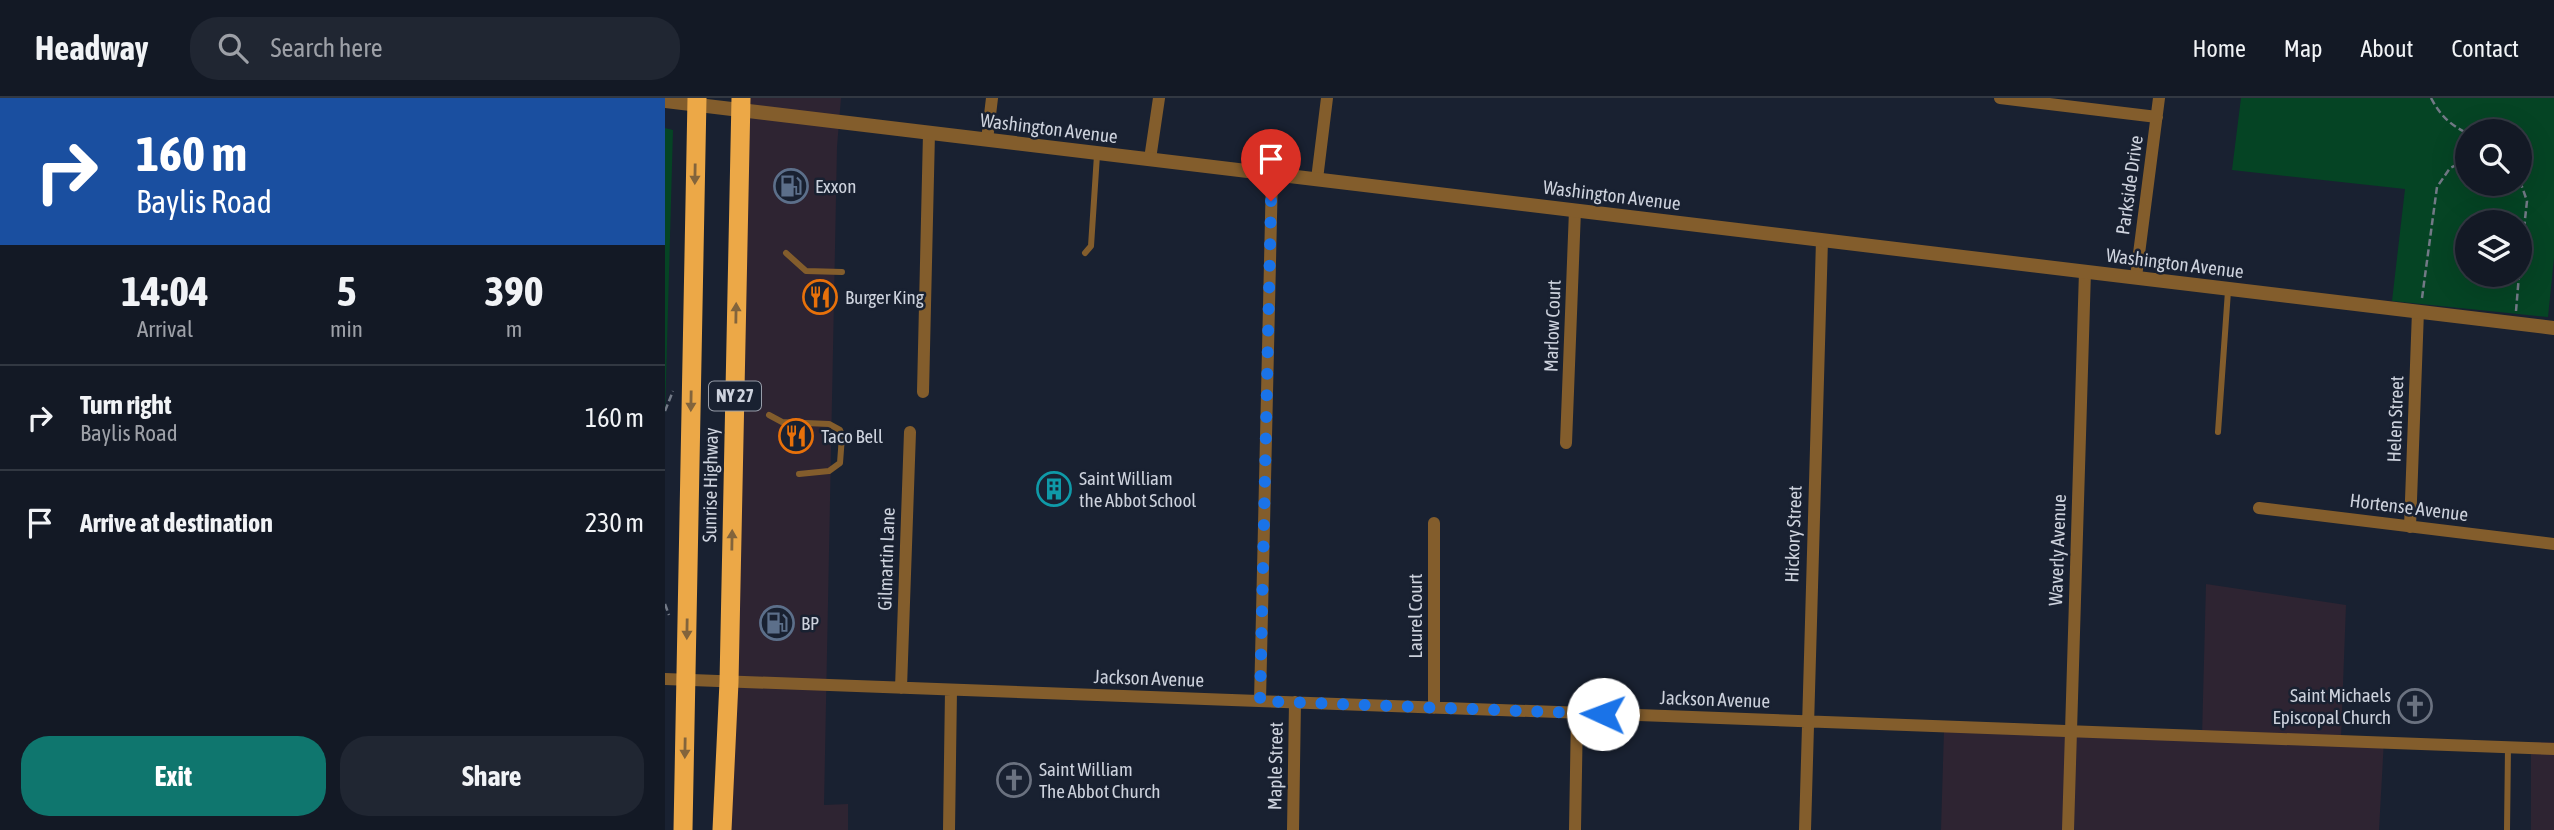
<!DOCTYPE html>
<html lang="en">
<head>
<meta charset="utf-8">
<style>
  body { margin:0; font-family:"Asap Condensed",sans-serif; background:#202632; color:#f1f3f6; height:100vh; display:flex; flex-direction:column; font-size:26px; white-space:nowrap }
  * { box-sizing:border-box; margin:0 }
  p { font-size:23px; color:#9da0a7 }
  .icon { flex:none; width:38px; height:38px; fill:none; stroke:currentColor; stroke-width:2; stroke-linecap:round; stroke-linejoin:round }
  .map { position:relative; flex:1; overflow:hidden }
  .details { display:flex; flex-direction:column; background:#131925; width:665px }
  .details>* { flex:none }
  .banner { background:#1a4fa0; color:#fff; overflow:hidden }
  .buttons { position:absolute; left:1790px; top:21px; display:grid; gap:14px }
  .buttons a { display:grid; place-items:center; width:77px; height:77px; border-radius:50%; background:#131925; box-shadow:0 7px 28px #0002,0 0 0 2px #323842; font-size:35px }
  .pin { position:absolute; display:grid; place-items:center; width:60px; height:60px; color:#fff; margin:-72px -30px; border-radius:50% 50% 50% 0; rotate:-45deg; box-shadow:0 0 7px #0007 }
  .pin .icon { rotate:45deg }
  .me { position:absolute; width:77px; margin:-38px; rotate:272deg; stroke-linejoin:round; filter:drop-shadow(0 0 5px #0008) }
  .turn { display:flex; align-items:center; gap:24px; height:147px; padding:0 21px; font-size:32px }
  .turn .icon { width:91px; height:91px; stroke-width:2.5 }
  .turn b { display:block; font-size:49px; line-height:60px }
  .eta { display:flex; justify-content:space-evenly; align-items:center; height:119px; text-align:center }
  .eta b { font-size:42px; font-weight:700; line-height:49px }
  .cta { display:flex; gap:14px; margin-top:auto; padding:14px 21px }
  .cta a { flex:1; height:80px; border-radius:28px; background:#0f766e; color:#fff; font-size:28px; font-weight:700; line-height:80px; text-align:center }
  .cta a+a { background:#202632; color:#f1f3f6 }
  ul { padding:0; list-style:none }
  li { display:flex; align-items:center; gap:21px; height:105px; padding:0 21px; border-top:2px solid #323842 }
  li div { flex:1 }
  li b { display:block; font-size:26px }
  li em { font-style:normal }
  header { display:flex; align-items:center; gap:42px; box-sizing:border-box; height:98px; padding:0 35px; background:#131925; border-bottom:2px solid #323842 }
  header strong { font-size:33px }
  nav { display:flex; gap:38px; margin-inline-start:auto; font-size:24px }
  .search { width:490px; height:63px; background:#202632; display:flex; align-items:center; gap:18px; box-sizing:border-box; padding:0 24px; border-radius:28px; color:#9da0a7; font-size:26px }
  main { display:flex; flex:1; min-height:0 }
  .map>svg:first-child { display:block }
</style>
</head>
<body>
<header>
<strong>Headway</strong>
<div class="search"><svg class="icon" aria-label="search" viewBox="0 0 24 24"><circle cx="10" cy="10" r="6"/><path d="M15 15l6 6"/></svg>Search here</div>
<nav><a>Home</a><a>Map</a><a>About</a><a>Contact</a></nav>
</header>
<main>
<section class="details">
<div class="banner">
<div class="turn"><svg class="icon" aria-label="right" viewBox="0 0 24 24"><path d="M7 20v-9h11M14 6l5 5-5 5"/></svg><div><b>160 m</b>Baylis Road</div></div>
</div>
<div class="eta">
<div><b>14:04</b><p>Arrival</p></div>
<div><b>5</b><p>min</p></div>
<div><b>390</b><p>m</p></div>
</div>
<ul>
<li><svg class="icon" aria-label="right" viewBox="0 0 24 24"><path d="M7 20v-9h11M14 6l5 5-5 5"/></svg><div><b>Turn right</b><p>Baylis Road</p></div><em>160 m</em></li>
<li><svg class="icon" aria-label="arrive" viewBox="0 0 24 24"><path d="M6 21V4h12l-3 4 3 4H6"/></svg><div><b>Arrive at destination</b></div><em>230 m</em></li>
</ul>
<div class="cta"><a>Exit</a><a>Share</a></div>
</section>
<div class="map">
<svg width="1889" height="732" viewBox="0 0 1889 732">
  <rect width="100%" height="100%" fill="#192131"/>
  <path fill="#2e2432" d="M82 0H176L172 49 159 707 183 706V732H59Z
    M1541 486 1681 507 1676 640 1719 642 1714 732H1276L1279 632 1537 639Z
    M1866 644H1889V732H1866Z"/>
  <path fill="#054424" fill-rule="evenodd" d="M1576 0H1889V160L1883 219 1727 203 1740 91 1567 72ZM1802 33H1855V86H1802ZM1802 124H1855V177H1802Z
    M0 30 8 32 0 318Z"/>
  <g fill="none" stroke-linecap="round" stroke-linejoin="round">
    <path stroke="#727986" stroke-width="2.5" stroke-dasharray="7 3.5" stroke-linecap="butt" d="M1766 0C1775 17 1785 27 1802 35
      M1855 55 1863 66
      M1855 83 1862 103 1855 167
      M1757 200 1772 89 1785 70 1802 62
      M1851 213 1854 177
      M0 313 8 293
      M0 506 4 517"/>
    <path stroke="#835d2c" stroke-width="6" d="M121 155 141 173 177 174
      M420 155 426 148 432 57
      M104 317 117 324 164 326 175 332 177 338 175 365 164 373 134 376
      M1553 334 1563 193
      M1842 732 1843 650"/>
    <path stroke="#835d2c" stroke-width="12" d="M1335 0 1492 19
      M322 42 327 0
      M485 61 494 0
      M652 81 662 0
      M1471 179 1494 0
      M258 294 264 35
      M901 345 910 112
      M1594 410 1889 446
      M769 425V610
      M1745 429 1753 213
      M0 581 1889 651
      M236 590 245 334
      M595 603 607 76
      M284 732 286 592
      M628 732 630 604
      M910 732 912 615
      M1140 732 1157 142
      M1403 732 1420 173"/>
    <path stroke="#835d2c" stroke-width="14" d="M0 3 1889 230"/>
    <path stroke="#eca847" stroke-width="19" d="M18 732 32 0
      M57 732 64 584 76 0"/>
  </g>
  <defs><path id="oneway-solid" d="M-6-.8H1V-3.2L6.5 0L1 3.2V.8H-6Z" transform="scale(1.75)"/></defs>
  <g fill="#82643c">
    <use href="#oneway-solid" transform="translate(30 76) rotate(91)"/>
    <use href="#oneway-solid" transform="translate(71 215) rotate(-89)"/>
    <use href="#oneway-solid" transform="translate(26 303) rotate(91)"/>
    <use href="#oneway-solid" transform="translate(67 442) rotate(-89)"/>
    <use href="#oneway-solid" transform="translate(22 531) rotate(91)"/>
    <use href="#oneway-solid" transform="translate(20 650) rotate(91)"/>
  </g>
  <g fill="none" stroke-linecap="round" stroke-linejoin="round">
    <path stroke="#1a73e8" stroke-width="12" stroke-dasharray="0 21.6" d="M606 103 595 603 938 616"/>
  </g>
  <defs>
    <g id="fuel-ring" transform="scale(1.75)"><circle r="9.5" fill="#192131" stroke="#5c6f8a" stroke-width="1.5"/><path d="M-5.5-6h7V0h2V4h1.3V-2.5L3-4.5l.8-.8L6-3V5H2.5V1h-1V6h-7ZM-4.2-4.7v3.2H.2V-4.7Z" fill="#5c6f8a"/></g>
    <g id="restaurant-ring" transform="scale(1.75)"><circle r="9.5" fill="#192131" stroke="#e8710a" stroke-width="1.5"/><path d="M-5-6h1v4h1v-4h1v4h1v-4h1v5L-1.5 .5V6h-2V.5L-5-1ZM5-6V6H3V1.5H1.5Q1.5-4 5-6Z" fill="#e8710a"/></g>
    <g id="building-ring" transform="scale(1.75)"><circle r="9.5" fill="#192131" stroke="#0f9aa8" stroke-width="1.5"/><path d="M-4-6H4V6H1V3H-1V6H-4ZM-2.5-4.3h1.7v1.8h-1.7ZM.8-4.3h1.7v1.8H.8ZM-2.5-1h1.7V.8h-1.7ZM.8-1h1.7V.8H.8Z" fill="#0f9aa8"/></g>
    <g id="church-ring" transform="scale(1.75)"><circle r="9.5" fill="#192131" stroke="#6b7280" stroke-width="1.5"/><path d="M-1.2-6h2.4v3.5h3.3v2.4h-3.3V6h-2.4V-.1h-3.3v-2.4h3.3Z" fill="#6b7280"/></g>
  </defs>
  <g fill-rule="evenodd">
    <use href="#fuel-ring" x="126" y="88"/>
    <use href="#restaurant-ring" x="155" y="199"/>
    <use href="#restaurant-ring" x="131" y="338"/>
    <use href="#building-ring" x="389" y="391"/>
    <use href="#fuel-ring" x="112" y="525"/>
    <use href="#church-ring" x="1750" y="608"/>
    <use href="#church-ring" x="349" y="682"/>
  </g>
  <g text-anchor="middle" stroke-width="5" stroke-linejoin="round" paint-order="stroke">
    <rect fill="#192131" stroke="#979da9" stroke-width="2" x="44" y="283.5" width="52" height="29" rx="5"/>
    <g font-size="18" font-weight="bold" fill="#cdd2dd">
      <text x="70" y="304">NY 27</text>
    </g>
    <g font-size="19" fill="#cdd2dd" stroke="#192131">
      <text transform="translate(384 30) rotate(7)" y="7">Washington Avenue</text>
      <text transform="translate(1464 87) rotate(-82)" y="7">Parkside Drive</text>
      <text transform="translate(947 97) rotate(7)" y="7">Washington Avenue</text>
      <text transform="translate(1510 165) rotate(7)" y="7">Washington Avenue</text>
      <text transform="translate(887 228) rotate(-88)" y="7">Marlow Court</text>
      <text transform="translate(1730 321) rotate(-88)" y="7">Helen Street</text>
      <text transform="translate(45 387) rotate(-89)" y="7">Sunrise Highway</text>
      <text transform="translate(1744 409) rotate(7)" y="7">Hortense Avenue</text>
      <text transform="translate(1128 436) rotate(-88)" y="7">Hickory Street</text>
      <text transform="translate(1392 452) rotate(-88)" y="7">Waverly Avenue</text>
      <text transform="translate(221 461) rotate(-88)" y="7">Gilmartin Lane</text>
      <text transform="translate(750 518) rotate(-90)" y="7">Laurel Court</text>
      <text transform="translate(484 580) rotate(2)" y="7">Jackson Avenue</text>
      <text transform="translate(1050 601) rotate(2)" y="7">Jackson Avenue</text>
      <text transform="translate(610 668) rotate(-89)" y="7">Maple Street</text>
    </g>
    <g font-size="19" fill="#cdd2dd" stroke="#192131" text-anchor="start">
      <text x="150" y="95">Exxon</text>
      <text x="180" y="206">Burger King</text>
      <text x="156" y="345">Taco Bell</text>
      <text x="414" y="387">Saint William<tspan x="414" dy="22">the Abbot School</tspan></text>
      <text x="136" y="532">BP</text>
      <text x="1726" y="604" text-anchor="end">Saint Michaels<tspan x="1726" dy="22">Episcopal Church</tspan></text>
      <text x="374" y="678">Saint William<tspan x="374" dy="22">The Abbot Church</tspan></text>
    </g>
  </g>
</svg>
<div class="buttons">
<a><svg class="icon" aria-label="search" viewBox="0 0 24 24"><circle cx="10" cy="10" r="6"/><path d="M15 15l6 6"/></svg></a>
<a><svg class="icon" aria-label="layers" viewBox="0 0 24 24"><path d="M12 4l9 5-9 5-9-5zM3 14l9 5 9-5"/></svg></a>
</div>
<div class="pin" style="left:606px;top:103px;background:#d93025"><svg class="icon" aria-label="arrive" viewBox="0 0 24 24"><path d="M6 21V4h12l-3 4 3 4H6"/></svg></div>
<svg class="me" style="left:938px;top:616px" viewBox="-20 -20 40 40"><circle r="19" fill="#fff"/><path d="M0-13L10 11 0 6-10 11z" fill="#1a73e8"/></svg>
</div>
</main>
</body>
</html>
